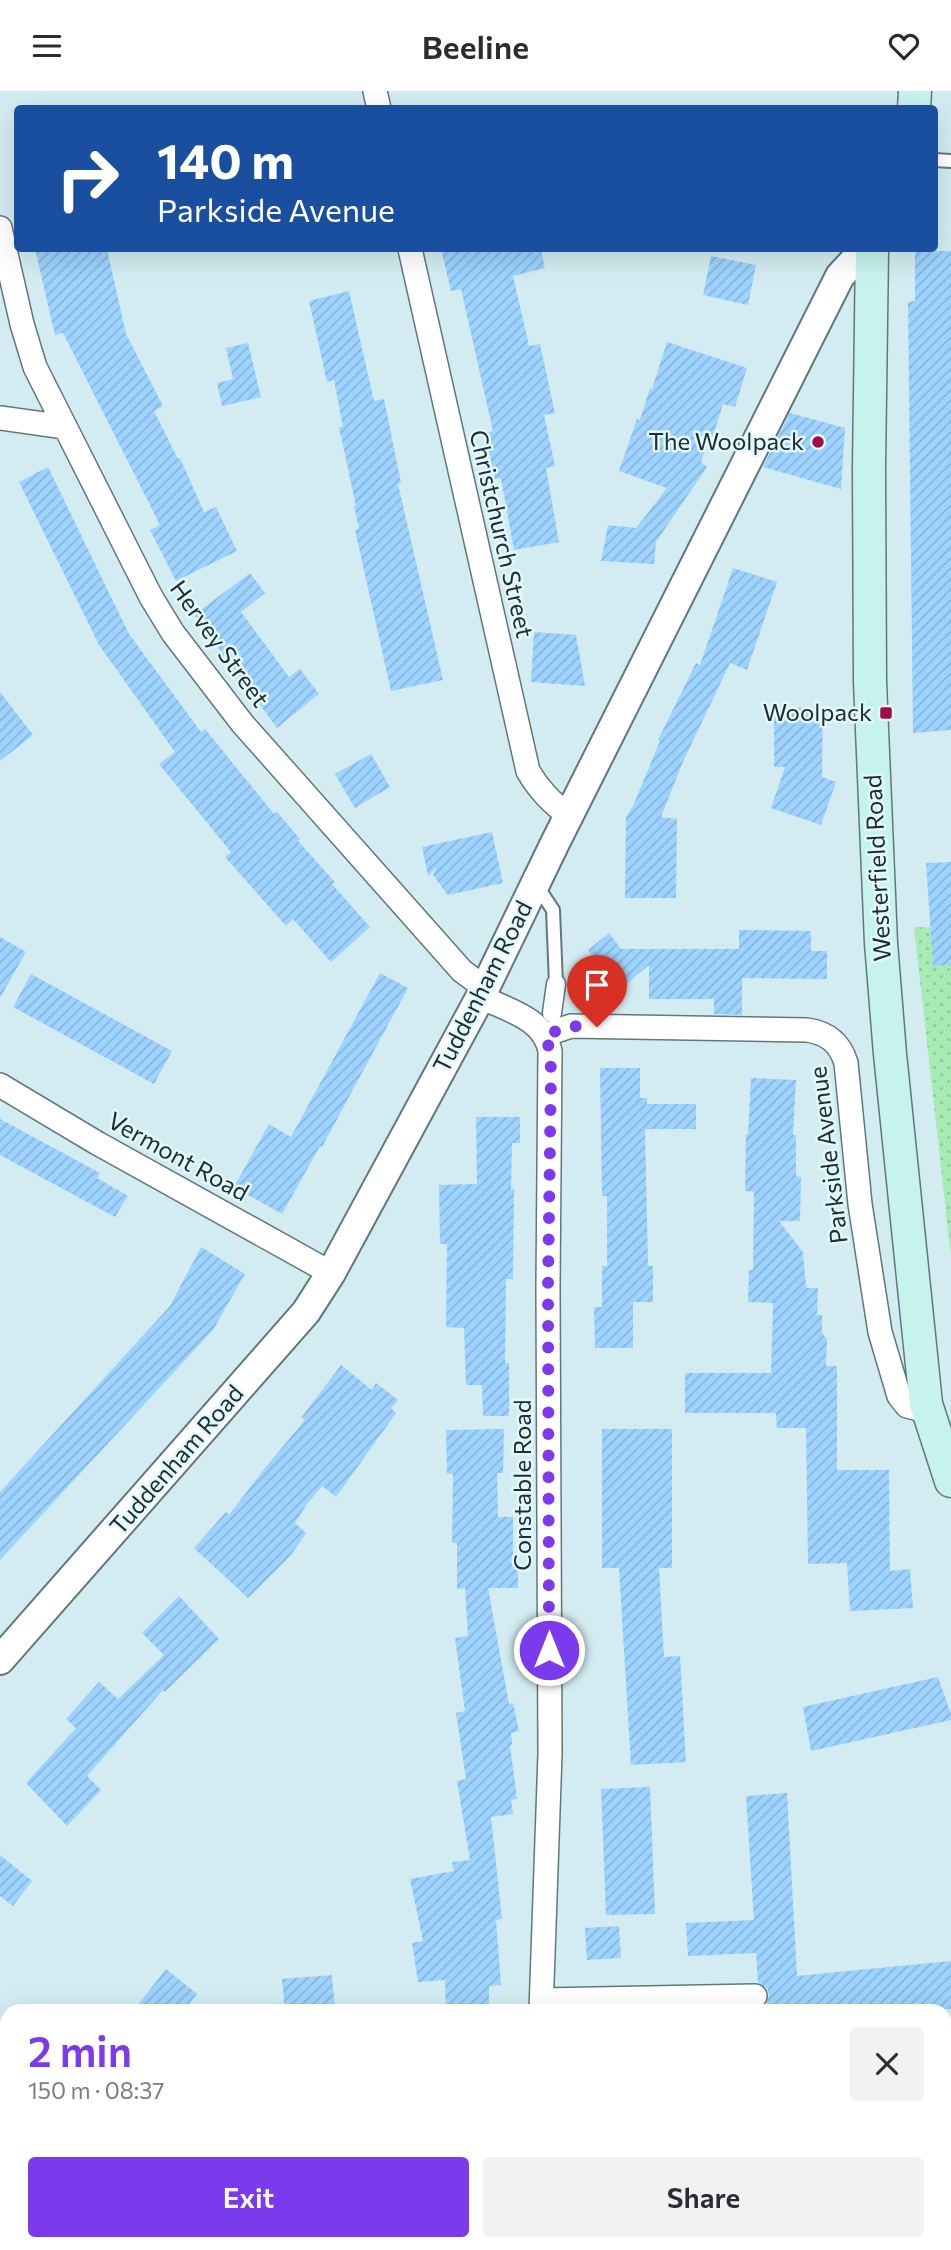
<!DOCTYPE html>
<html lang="en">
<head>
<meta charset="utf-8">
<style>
  body { margin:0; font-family:Commissioner,sans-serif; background:#f2f2f3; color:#2b2b33; height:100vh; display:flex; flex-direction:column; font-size:26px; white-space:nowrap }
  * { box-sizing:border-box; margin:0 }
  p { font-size:23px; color:#7c7c81 }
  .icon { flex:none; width:38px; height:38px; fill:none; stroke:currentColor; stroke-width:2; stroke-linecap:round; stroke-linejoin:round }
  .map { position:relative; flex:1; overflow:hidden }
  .side { position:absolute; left:0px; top:1913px; width:952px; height:247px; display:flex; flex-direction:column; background:#fff; border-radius:21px 21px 0 0; box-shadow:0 7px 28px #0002 }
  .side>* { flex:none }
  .top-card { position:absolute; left:14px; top:14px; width:924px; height:147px; border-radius:7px; box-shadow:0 7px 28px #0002; background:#1a4fa0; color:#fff; overflow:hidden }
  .pin { position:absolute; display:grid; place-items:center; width:60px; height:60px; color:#fff; margin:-72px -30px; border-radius:50% 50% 50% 0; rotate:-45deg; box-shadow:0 0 7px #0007 }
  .pin .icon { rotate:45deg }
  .me { position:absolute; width:77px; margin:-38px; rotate:0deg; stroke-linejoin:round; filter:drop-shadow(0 0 5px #0008) }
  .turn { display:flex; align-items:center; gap:24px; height:147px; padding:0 28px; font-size:32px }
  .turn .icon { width:91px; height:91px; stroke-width:2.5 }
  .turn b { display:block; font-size:49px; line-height:60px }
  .round { display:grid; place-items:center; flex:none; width:74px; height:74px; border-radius:7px; background:#f2f2f3 }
  .head { display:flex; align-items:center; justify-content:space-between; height:119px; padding:0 28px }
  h1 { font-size:42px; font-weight:600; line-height:52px; color:#7c3aed }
  .primary-button { display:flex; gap:14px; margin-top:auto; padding:14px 28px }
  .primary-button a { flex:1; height:80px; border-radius:7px; background:#7c3aed; color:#fff; font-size:28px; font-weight:600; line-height:80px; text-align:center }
  .primary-button a+a { background:#f2f2f3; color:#2b2b33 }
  header { display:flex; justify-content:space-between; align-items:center; height:91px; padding:0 28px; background:#fff; font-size:32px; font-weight:600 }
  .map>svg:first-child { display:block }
</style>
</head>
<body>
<header><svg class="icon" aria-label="menu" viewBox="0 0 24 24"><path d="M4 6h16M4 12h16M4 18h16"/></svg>Beeline<svg class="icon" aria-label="heart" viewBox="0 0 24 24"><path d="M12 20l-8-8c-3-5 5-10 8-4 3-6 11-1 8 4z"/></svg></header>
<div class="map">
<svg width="951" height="2159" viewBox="0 0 951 2159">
  <defs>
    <pattern id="park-dots" width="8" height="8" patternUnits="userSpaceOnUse" patternTransform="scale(1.75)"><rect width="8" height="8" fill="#a7ebb4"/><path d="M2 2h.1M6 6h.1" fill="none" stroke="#8fca9b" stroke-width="1.8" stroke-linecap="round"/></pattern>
    <pattern id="building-hatch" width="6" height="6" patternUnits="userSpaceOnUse" patternTransform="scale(1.75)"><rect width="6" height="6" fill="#9dd3fe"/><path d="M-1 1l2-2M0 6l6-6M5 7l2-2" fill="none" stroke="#87b5da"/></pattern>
  </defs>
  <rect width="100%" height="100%" fill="#d3ecf1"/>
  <path fill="url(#park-dots)" d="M914 836 951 837V1165Z"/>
  <path fill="url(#building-hatch)" d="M35 158H107L126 243 163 315 154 320 178 368 180 367 204 421 216 416 237 460 176 490 150 439 160 434 63 242 55 244Z
    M441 158H541L545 177 513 185 529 255 540 253 555 322 544 324 555 375 546 377 559 451 514 459 501 387 495 388 485 342 493 340 461 198 451 200Z
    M915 160H951V639L913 642 908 211 915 210Z
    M711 165 756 174 748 214 703 204Z
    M349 200 374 310 384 308 401 392 398 393 443 589 391 600 355 439 359 438 354 415H356L339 336H343L334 289 327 291 309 210Z
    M667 251 747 277 735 316 723 313 713 345 710 344 701 371 707 376 656 451 654 473 601 470 608 434 636 437 667 397 619 380 637 328 640 329 650 297 652 298Z
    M248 252 261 306 222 315 217 292 233 288 226 257Z
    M790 322 845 337 841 398 763 376Z
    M48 376 129 543 201 641 205 638 274 723 277 721 300 748 298 750 335 791 332 793 370 836 331 871 293 828 286 835 225 766 231 761 159 673 175 661 99 554 19 391Z
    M733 477 777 491 747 579 730 572 682 673 661 726 677 728 676 807H625L626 726 633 715 660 650 658 649 696 572 700 574Z
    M250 482 265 502 241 521 289 586 300 578 319 603 277 637 194 524Z
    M534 541 576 544 585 595 531 591Z
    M0 601 33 644 0 670Z
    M774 617H823L822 686 836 691 821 734 771 717 785 676H774Z
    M371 663 390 696 355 717 335 683Z
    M492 741 503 792 448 804 433 784 437 776 428 785 422 756Z
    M951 771V874L933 875 926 772Z
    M739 839 811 840V860H827V888L742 887V924L714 923V908H649V874L605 911 589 892 604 880 588 859 609 842 621 858H739Z
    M0 846 26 861 0 907Z
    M380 882 408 897 322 1056 320 1055 282 1123 234 1096 269 1033 291 1046Z
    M31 883 172 960 154 993 13 916Z
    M600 977H640V1007H647V1013H696V1038H645L648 1175H653V1211H633V1257H595L594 1216H602V1175H607V1105H602Z
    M751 987 796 989 793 1044H796V1085L801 1086 800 1130H779L803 1161 806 1197H818L817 1224H822V1242L827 1248 826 1275H837V1379H889L890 1480 910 1478 913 1517 850 1520 847 1472 808 1473 806 1337H777L776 1322H685V1282H771L773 1212 748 1211 749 1179H753L754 1101 745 1100 746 1043H748Z
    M476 1026H520V1052H512L511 1098H514L513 1188H506L505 1272H509V1325H483L482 1294H466L464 1237 446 1236 447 1153H440L439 1094 477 1093Z
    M0 1028 100 1082 97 1087 128 1105 115 1126 0 1064Z
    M201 1156 245 1183 213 1239 0 1469V1401L170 1215Z
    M341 1274 372 1299 376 1292 398 1309 391 1317 396 1322 336 1406 322 1395 307 1413 295 1432 306 1442 291 1464 248 1507 194 1457 226 1421 229 1424 264 1378 305 1329 301 1327Z
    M504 1338 503 1382H497L498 1426H513V1471H518V1497H488L509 1613 513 1612 519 1640 511 1642 512 1654H510L517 1708 511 1709 513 1723 491 1726 502 1828 496 1829 501 1894 489 1895V1920H446L445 1889 418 1891 412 1852 423 1850 410 1788 454 1780 452 1771 470 1769 457 1690 466 1688 456 1622 465 1620 455 1547 468 1545 465 1497 457 1498V1452H452L453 1383H447L446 1339Z
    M602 1338H672V1477H659L664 1566 680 1565 686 1671 631 1674 619 1477H602Z
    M179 1505 219 1548 165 1601 163 1599 87 1685 101 1699 67 1735 26 1692 76 1637 66 1628 99 1591 118 1608 164 1564 142 1542Z
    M938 1586 951 1623V1629L811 1660 803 1616Z
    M650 1696 655 1823 606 1824 601 1698Z
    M787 1702 797 1885 951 1870V1918L760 1920 767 1912 769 1904 767 1897 758 1892 756 1862 688 1865 686 1832 754 1829 746 1705Z
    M0 1764 32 1790 13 1815 0 1805Z
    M619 1835 621 1867 587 1869 585 1837Z
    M166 1878 197 1903 183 1920H133Z
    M332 1884 335 1920H285L282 1888Z"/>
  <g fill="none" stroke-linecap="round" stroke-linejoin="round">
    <g stroke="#61777c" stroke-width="16">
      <path id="service" d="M934 69 951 70
        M533 798 543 804 553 819 556 893"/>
    </g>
    <g stroke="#61777c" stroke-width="21">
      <path id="pedestrian" d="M552 922 556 893"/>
    </g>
    <g stroke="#61777c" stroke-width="26">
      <path id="minor" d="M375 0 379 18
        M0 137 22 233 35 276 151 506 173 542 242 632 462 880 485 897
        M410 158 528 680C539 699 551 711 569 725
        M0 327 65 336
        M481 906C507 919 544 927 550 960L548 1196 550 1663 541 1920
        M545 944 571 935 807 939C828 942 840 952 846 972L860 1113 880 1241 899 1305 907 1315 915 1317 926 1313
        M0 994 97 1052 331 1182
        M542 1909 755 1905
        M517 2159 518 2152"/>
    </g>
    <g stroke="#61777c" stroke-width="32">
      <path id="tertiary" d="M0 1569 306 1221 331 1182 482 903 556 750 840 185 853 171 872 165"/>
    </g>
    <g stroke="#61777c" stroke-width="35">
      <path id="secondary" d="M914 18 915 0
        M872 158 869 376 870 591 881 852 890 963 926 1313 951 1390"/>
    </g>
    <use href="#service" stroke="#fff" stroke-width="12"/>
    <use href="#pedestrian" stroke="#fff" stroke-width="18"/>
    <use href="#minor" stroke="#fff" stroke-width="23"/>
    <use href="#tertiary" stroke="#fff" stroke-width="28"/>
    <use href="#secondary" stroke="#c6f3ec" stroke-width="32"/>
  </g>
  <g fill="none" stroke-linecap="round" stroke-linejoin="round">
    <path stroke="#7c3aed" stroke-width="12" stroke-dasharray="0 21.6" d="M549 1559 548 1196 551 981 550 960 545 944 571 935 597 936"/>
  </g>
  <g fill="#a20a4a" stroke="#e0f9fe" stroke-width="2.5">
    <circle cx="818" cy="351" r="7"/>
    <rect x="879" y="615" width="14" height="14" rx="3.5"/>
  </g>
  <g text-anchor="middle" stroke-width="5" stroke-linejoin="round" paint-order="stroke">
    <g font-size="24" fill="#222b2d" stroke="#e0f9fe" text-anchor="end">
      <text x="804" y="359">The Woolpack</text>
      <text x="872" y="630">Woolpack</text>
    </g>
    <g font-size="24" fill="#222b2d" stroke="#e0f9fe">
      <text transform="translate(501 443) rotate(77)" y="8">Christchurch Street</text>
      <text transform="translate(219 553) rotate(54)" y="8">Hervey Street</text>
      <text transform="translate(878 777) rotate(-93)" y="8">Westerfield Road</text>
      <text transform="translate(483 896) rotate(-63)" y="8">Tuddenham Road</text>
      <text transform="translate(829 1064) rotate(-97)" y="8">Parkside Avenue</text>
      <text transform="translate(178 1066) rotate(29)" y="8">Vermont Road</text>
      <text transform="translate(177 1369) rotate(-49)" y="8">Tuddenham Road</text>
      <text transform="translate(523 1394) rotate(-90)" y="8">Constable Road</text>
    </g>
  </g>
</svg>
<div class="pin" style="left:597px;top:936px;background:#d93025"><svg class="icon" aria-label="arrive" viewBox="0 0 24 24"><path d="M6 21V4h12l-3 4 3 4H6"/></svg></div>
<svg class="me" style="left:549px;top:1559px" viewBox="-20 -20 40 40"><circle r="17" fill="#7c3aed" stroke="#fff" stroke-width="3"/><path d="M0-11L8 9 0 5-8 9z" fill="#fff"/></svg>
<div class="top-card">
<div class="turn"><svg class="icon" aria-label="right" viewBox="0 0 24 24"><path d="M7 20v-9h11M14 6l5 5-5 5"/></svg><div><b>140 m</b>Parkside Avenue</div></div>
</div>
<section class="side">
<div class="head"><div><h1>2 min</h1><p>150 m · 08:37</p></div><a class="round"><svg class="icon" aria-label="close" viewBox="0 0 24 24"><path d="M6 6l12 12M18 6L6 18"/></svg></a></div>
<div class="primary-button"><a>Exit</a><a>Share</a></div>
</section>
</div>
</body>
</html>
